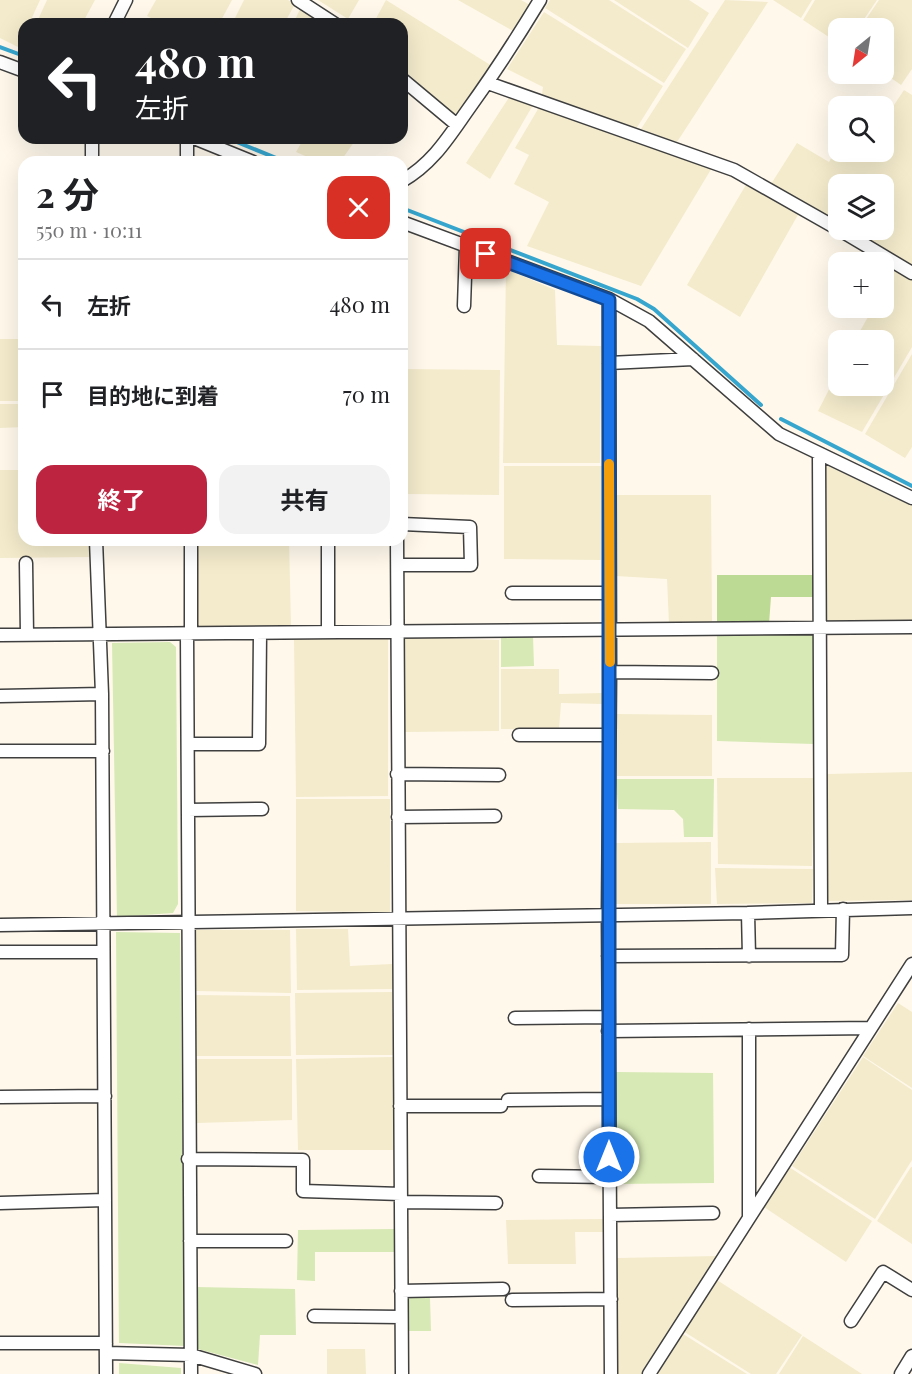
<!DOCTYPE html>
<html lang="ja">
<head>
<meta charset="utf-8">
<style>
  body { margin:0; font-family:"Playfair Display","Noto Sans JP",serif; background:#f2f2f2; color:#202124; height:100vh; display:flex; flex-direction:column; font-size:22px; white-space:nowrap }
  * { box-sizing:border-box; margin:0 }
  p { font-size:20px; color:#757577 }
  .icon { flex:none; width:33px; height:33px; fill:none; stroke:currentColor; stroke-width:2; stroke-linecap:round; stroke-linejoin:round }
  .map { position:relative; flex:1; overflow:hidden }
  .details { position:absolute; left:18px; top:156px; width:390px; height:390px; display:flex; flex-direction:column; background:#fff; border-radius:18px; box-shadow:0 6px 24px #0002 }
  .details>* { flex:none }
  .banner { position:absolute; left:18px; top:18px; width:390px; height:126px; border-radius:18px; box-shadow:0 6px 24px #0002; background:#202124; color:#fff; overflow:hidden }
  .needle { width:39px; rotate:210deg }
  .tools { position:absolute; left:828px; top:18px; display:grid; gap:12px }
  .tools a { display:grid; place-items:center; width:66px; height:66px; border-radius:12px; background:#fff; box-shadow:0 6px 24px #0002; font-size:30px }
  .pin { position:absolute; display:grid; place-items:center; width:51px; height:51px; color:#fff; margin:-26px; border-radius:12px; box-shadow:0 3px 9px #0006 }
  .me { position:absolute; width:66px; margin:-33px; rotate:0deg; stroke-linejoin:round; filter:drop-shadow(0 0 4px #0008) }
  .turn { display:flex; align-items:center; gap:21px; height:126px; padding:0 18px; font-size:27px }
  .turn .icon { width:78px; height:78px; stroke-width:2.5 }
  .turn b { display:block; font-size:42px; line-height:51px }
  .round { display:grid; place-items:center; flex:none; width:63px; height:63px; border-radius:18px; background:#f2f2f2 }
  .summary { display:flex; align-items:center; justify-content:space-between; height:102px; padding:0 18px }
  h1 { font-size:36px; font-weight:700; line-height:45px }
  .cta { display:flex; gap:12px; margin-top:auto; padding:12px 18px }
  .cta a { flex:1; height:69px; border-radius:18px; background:#bc2440; color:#fff; font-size:24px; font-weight:700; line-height:69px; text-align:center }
  .cta a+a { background:#f2f2f2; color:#202124 }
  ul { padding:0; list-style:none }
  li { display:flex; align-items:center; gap:18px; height:90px; padding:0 18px; border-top:2px solid #e0e0e0 }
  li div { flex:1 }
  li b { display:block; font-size:22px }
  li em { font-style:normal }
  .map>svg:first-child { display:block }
</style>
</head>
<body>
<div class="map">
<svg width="912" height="1374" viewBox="0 0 912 1374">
  <rect width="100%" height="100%" fill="#fff8eb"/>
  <path fill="#f4ebcc" d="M0 0H40L29 24H24V34L18 47 0 38Z
    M47 0H95L82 24H36Z
    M156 0H232L219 24H163L147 16Z
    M244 0H288L295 4 284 24H232Z
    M318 0H359L348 19Z
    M386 0 492 66 459 114 451 113 402 68V24H373Z
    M458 0H521L530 5 515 32Z
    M550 0H609L686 49 664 83 545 8Z
    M614 0H689L709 13 688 48Z
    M725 0 768 2 677 142 641 129Z
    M773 0H812L801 18Z
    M815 0H877L858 28H838V43L803 20Z
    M879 0H912V69L901 85 884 73V28H860Z
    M301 7 326 24H293Z
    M544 12 663 86 636 129 542 94 543 87 507 69Z
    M904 90 912 95V268L850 230H884V184H838V223L771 184 797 143 829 162 838 147V152H884V120Z
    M510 96 533 105 490 179 466 163Z
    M541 104 713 166 641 286 527 246 549 202 514 184 529 155 515 148Z
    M304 138H357L340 162H319L296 152Z
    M747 183 799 213 740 317 687 285Z
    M895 268 912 279V347L862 432 818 411 838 372V386H884V340H855L873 308H884V288Z
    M506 269 555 290 557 345 601 346 600 463H503Z
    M0 339H24V401H0Z
    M912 354V447L905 458 865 434Z
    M403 369 500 370 499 495 406 494Z
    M0 404H24V427L0 428Z
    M824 464 912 506V622H823Z
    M504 466H602L601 560 504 559Z
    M0 470H24V540H90V557L0 558Z
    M617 495H711L712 622 669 624 667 579 616 576Z
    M198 540H289L291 626H198Z
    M388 637V796L296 797 294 639Z
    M405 637 499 640V731L405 732Z
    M501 669H559V694L603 693V704L561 703 559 729H501Z
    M616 714 712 715V776H617Z
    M912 772V900L827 901V774Z
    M717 778H814L812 866 718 864Z
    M296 799H390V912L296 911Z
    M711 842V904H616L615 843Z
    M715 868 813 869 812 903 717 904Z
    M296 929H348L350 966 392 964V989L297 990Z
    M195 930H290L291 993 196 991Z
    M392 992 393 1055H296L295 993Z
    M194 995 290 996 291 1056H194Z
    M898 1003 912 1012V1088L863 1056Z
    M393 1057V1150H298L296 1059Z
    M863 1057 912 1090V1160L875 1219 792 1166Z
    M194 1059H292V1120L197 1123Z
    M789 1167 872 1221 846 1262 764 1207Z
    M911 1167H912V1244L877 1221Z
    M604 1219 603 1232H575L576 1264H508L506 1220Z
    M718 1256 645 1374H618L617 1258Z
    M717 1280 802 1335 776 1374H751L683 1331Z
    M683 1334 747 1374H658Z
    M803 1336 862 1374H779Z
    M327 1349H365L366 1374H327Z"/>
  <path fill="#d7e9b5" d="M813 633 814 744 717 741V634Z
    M501 637H533L534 666 501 667Z
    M170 642 176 647 178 904 173 913 117 917 112 643Z
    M616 779H714L713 837H684L683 819 674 810 618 809Z
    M116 932 180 933 185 1346 119 1343Z
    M616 1072 713 1073 714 1183 616 1184Z
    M395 1229 394 1252H315V1281L297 1280 298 1230Z
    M196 1287 295 1289 296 1335H260L258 1365 194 1348Z
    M411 1297 430 1298 431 1331H408L407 1300Z
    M119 1363 181 1368V1374H119Z"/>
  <path fill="#bdda94" d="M717 575H815V597H771L769 624 717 623Z"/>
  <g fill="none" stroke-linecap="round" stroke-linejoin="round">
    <path stroke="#37a6ce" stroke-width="4" d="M0 47 24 56
      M227 138 286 162
      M402 208 637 299 654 309 761 405
      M781 419 912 486"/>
    <g stroke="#3f3f3f" stroke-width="15">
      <path id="minor" d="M298 0 335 24
        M114 24 126 0
        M0 62 24 71
        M402 79 457 125
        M488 83 734 170 838 229
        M92 138V162
        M187 138V162
        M194 138 253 162
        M402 181C432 164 448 138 467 111 493 75 517 38 540 0
        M402 222 609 299 649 321 779 434 912 498
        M840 230 912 273
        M609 299 610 672 608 915 611 1374
        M464 306 466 247
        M609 363 693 359
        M819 455 821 909
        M96 540 102 694 106 1374
        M191 540V634
        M328 540V632
        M397 540 402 1374
        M26 563 27 635
        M398 565H471L470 527 402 524
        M512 593H609
        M187 634 191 1374
        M0 635 912 627
        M610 672 712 673
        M0 696 102 694
        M519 735H609
        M188 744H259L260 633
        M0 751H103
        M397 774 499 775
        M188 810 262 809
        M398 817 495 816
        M748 913 749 956
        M0 925 748 913 912 908
        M0 952H103
        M608 956 842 955 843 909
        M515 1018 608 1017
        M608 1031 871 1028
        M0 1097 105 1096
        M508 1100 609 1099
        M400 1106H501
        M188 1159 303 1160V1191L401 1194
        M539 1176 610 1177
        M401 1202 496 1203
        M0 1203 105 1200
        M610 1215 713 1213
        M749 1216V1029
        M190 1241H286
        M401 1291 503 1289
        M512 1300 611 1299
        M314 1316 401 1317
        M851 1321 883 1272 912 1290
        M0 1343H106
        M106 1353 191 1355 255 1374
        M649 1374 912 964
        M901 1374 912 1356"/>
    </g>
    <use href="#minor" stroke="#fff" stroke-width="12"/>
  </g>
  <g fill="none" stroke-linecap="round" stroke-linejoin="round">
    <g stroke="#114b97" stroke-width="15">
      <path id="route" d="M486 254 609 300V1157"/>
    </g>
    <use href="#route" stroke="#1a73e8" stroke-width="10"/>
    <path stroke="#f59e0b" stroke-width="10" d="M609 464 610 662"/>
  </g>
</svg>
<div class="tools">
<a><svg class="needle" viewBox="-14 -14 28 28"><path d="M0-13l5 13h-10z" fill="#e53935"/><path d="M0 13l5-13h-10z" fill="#757577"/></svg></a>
<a><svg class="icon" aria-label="search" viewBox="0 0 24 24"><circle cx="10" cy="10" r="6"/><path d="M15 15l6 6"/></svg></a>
<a><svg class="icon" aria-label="layers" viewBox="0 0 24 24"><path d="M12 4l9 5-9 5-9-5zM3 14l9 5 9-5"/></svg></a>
<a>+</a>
<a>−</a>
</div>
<div class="pin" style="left:486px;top:254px;background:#d93025"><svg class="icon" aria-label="arrive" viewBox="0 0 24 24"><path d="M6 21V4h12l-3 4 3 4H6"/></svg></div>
<svg class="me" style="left:609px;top:1157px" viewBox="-20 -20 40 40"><circle r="17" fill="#1a73e8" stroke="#fff" stroke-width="3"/><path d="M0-11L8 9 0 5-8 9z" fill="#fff"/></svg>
<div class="banner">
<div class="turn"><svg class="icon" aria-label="left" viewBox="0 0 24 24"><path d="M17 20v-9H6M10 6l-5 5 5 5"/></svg><div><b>480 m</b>左折</div></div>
</div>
<section class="details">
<div class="summary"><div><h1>2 分</h1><p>550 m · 10:11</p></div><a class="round" style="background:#d93025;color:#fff"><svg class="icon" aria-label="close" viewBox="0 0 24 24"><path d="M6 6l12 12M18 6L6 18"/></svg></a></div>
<ul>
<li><svg class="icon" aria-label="left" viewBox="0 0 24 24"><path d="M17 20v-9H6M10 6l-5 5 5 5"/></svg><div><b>左折</b></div><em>480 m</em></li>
<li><svg class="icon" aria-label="arrive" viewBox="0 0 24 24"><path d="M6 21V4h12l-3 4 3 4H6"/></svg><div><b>目的地に到着</b></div><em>70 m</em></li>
</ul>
<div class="cta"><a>終了</a><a>共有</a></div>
</section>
</div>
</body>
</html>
